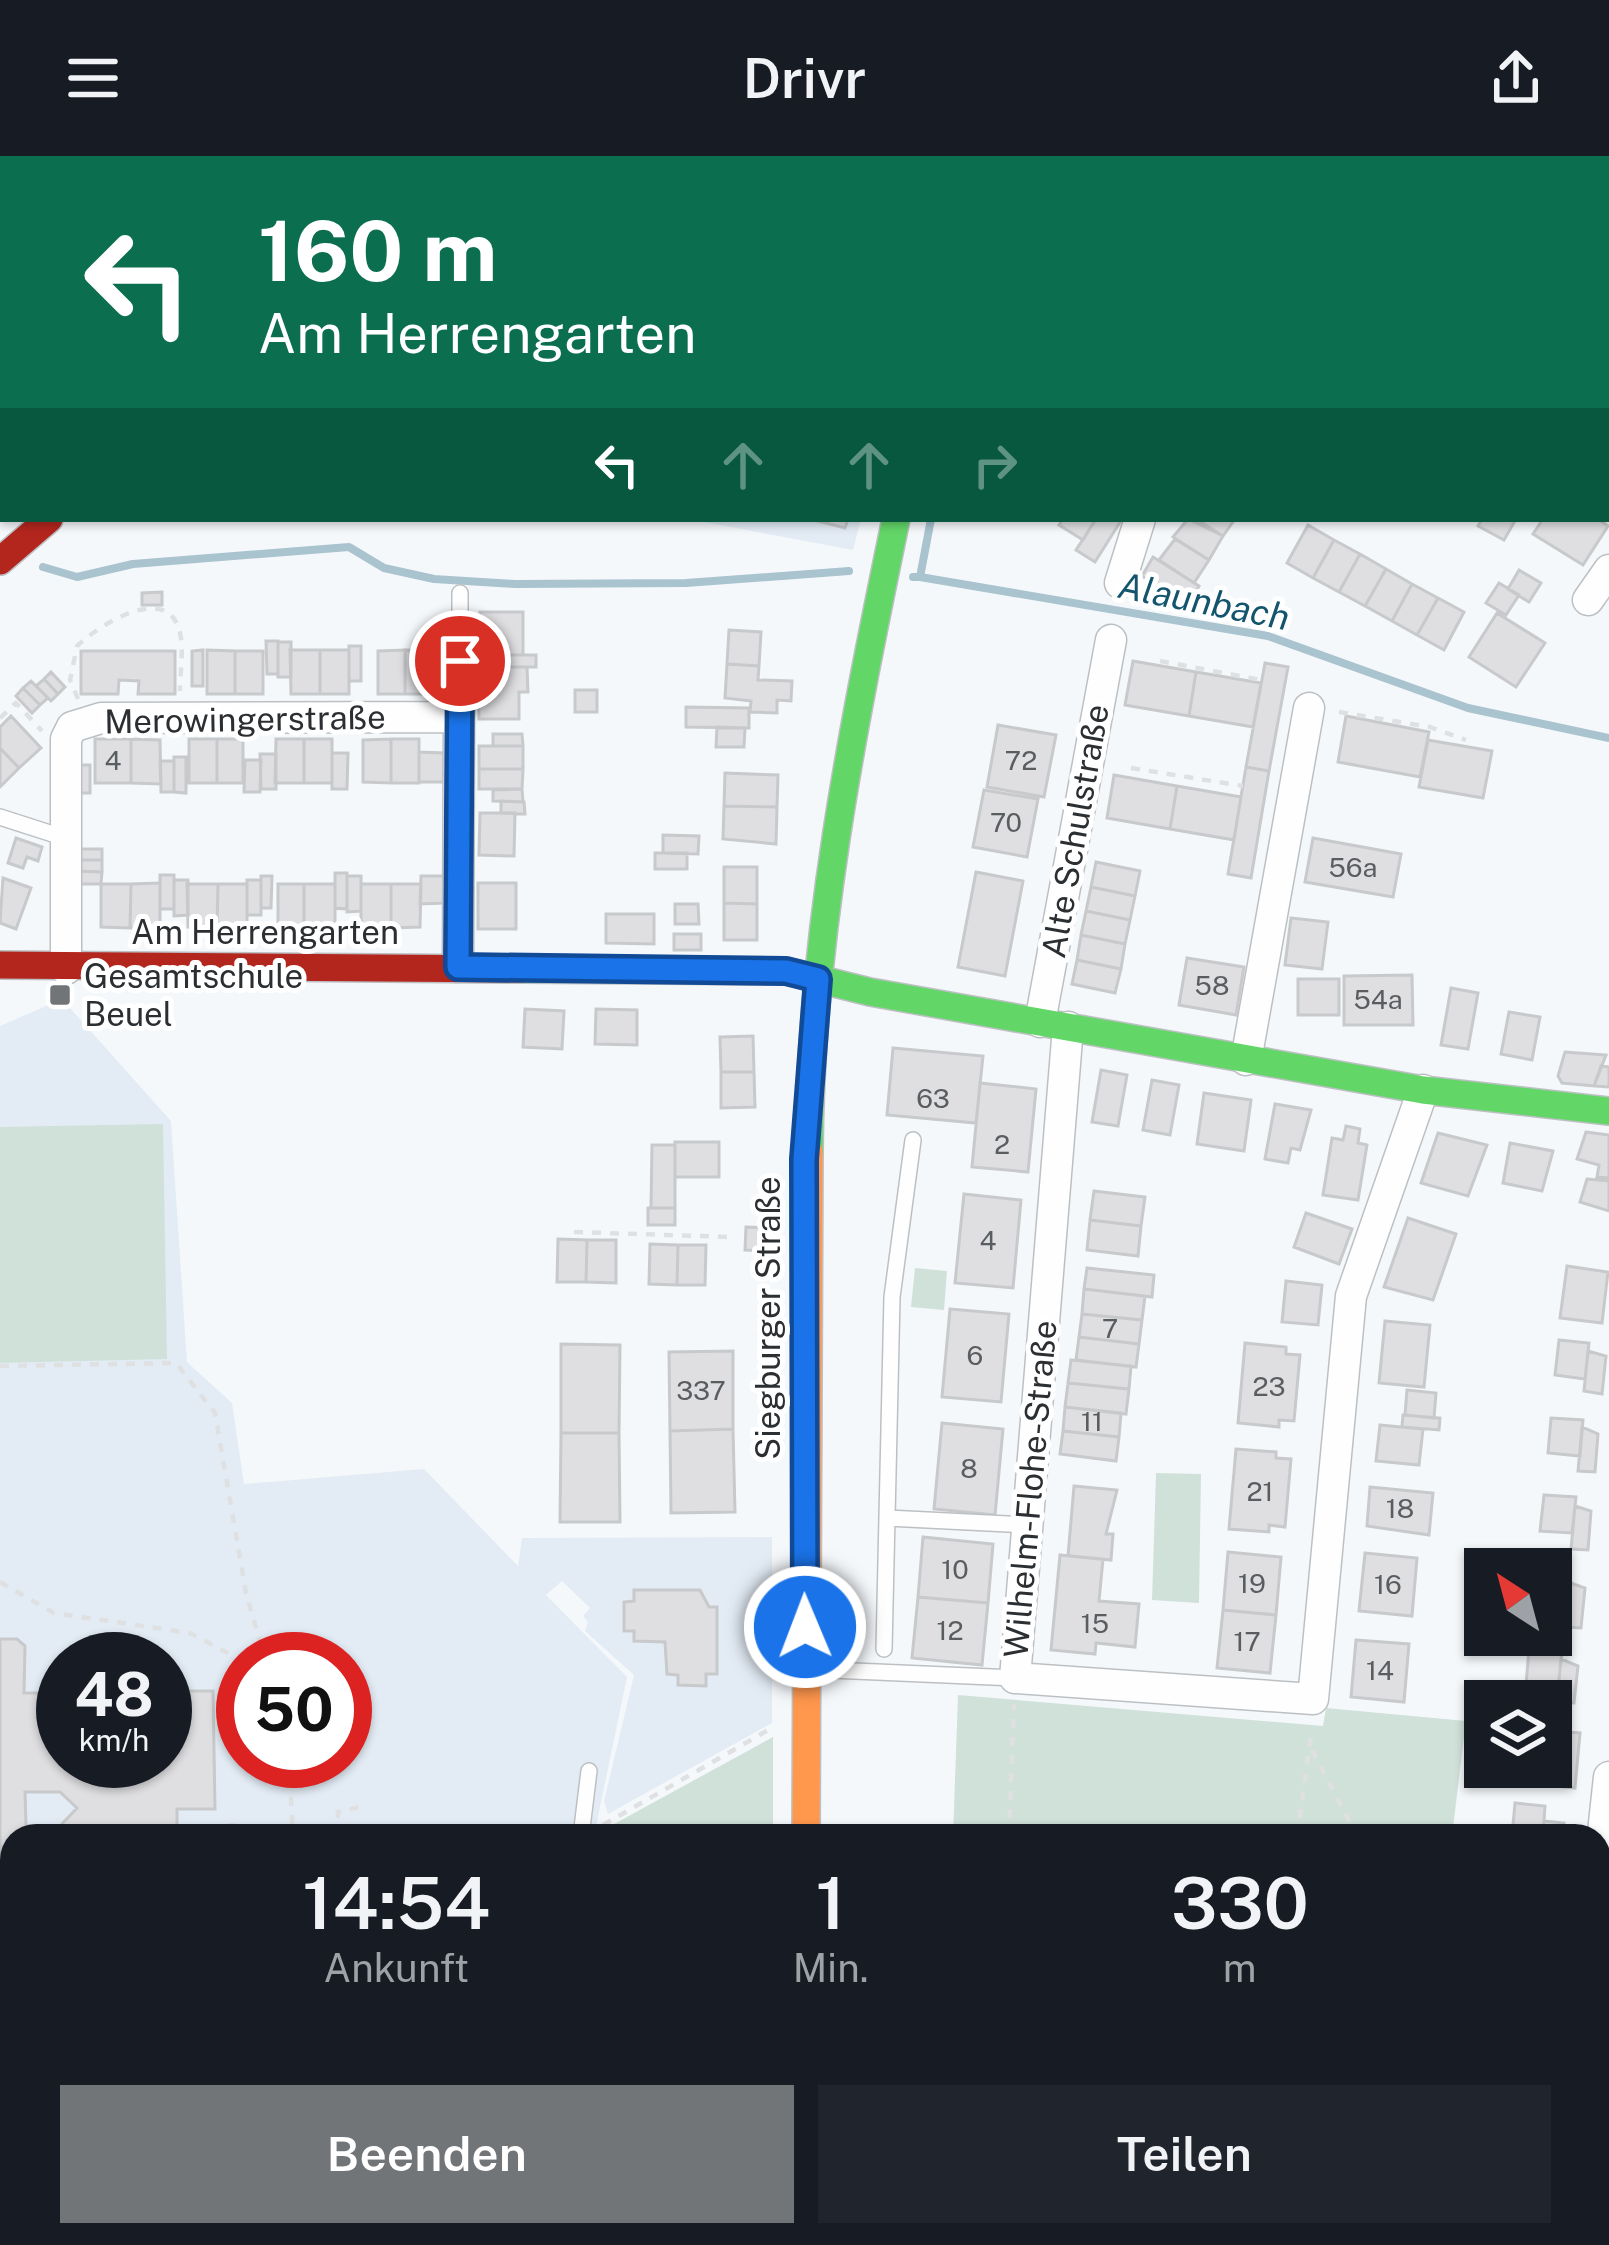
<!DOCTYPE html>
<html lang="de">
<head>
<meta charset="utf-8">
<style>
  body { margin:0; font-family:"Public Sans",sans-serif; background:#20242c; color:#f1f3f6; height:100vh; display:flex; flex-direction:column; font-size:45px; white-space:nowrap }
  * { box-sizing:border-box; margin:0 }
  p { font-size:39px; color:#9ea1a6 }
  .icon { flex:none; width:66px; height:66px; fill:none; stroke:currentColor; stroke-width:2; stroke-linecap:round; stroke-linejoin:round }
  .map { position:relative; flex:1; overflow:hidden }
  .sheet { position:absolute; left:0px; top:1668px; width:1611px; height:423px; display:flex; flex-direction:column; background:#171b24; border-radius:36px 36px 0 0; box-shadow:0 3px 9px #0004 }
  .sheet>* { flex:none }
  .top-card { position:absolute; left:0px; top:0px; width:1611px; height:366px; box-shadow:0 3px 9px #0004; background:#0b6e4f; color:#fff; overflow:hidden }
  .needle { width:78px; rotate:324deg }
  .fabs { position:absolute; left:1464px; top:1392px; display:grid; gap:24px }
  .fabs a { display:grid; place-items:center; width:108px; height:108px; border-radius:0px; background:#171b24; box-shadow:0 3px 9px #0004; font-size:60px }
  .speed { position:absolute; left:36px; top:1476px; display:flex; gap:24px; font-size:60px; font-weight:700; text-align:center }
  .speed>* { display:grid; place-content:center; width:156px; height:156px; border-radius:50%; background:#171b24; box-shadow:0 3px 9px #0004; line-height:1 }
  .speed small { font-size:30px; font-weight:400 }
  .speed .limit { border:18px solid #d22; background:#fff; color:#111 }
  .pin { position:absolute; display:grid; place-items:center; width:102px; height:102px; color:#fff; margin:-51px; border:6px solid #fff; border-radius:50%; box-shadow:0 3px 12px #0007 }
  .me { position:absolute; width:132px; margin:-66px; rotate:359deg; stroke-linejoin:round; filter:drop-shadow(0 0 9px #0008) }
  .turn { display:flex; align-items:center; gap:42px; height:252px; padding:0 60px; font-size:54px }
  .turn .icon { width:156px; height:156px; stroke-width:2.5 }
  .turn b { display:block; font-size:84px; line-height:102px }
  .lanes { display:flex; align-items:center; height:114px; padding:0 60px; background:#0003; justify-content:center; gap:60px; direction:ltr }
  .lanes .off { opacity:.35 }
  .eta { display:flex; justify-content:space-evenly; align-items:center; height:204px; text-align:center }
  .eta b { font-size:72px; font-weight:600; line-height:84px }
  .primary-button { display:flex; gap:24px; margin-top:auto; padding:24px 60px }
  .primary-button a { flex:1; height:138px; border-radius:0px; background:#727578; color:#fff; font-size:48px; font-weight:600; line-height:138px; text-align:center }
  .primary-button a+a { background:#20242c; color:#f1f3f6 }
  header { display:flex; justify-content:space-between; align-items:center; height:156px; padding:0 60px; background:#171b24; font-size:54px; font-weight:600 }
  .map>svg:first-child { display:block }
</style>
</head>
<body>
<header><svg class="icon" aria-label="menu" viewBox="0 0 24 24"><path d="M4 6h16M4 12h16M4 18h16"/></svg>Drivr<svg class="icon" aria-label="share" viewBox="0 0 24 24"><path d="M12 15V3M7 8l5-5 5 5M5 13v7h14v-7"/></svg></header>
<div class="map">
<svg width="1609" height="2089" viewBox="0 0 1609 2089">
  <rect width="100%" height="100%" fill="#f5f8fb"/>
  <path fill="#e3ecf5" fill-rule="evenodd" d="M493 0H967L490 3Z
    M688 363H861L853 394Z
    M62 843 171 965 187 1206 232 1247 244 1328 424 1313 518 1410 522 1382 772 1381V1567L608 1658 604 1645 634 1519 585 1475 588 1466 583 1460 590 1452 562 1425 546 1439 627 1521 594 1680H12V2058H0V870ZM63 1503H165V1605H63ZM243 1503H345V1605H243Z"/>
  <path fill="#d0e1d9" d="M163 968 167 1203 0 1207V971Z
    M915 1112 947 1115 944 1154 911 1151Z
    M1156 1317 1201 1318 1199 1447 1152 1444Z
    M958 1539 1323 1570 1326 1552 1466 1565 1452 1680H953Z
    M773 1581V1680H594V1679Z
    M999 2079H1475L1472 2089H1037Z"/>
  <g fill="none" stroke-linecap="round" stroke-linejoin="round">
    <path stroke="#a9c3cf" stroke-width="8" d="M1036 3 1038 0
      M43 411 77 421 133 408 349 391 384 412 434 423 515 428 686 427 849 415
      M913 421H920L931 363
      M920 421 1268 480 1468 552 1609 582"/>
  </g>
  <path fill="#dfdfe2" stroke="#c8c9cb" stroke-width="3" fill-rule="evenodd" d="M532 0H645L529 3Z
    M810 363H848L845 372Z
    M1063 363H1096L1083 384 1059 369Z
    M1096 363H1122L1095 406 1076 394Z
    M1188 363 1223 380 1209 404 1173 381Z
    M1196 363H1235L1223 380Z
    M1482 363H1516L1504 384 1478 370Z
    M1543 363H1598L1608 370 1583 409 1533 378Z
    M1308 369 1334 384 1313 422 1287 407Z
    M1175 383 1209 404 1194 427 1159 404Z
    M1334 384 1360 398 1339 436 1313 422Z
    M1360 398 1386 413 1365 450 1339 436Z
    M1153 401 1199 430 1188 449 1142 420Z
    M1386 413 1412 428 1392 465 1365 450Z
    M1519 414 1541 427 1529 446 1508 433Z
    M1499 427 1519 439 1506 459 1486 447Z
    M1412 428 1438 442 1417 479 1392 465Z
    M162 436V449H142V437Z
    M1438 442 1464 456 1444 494 1417 479Z
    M480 456H523V499H479Z
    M1497 457 1545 487 1516 531 1469 501Z
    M729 474 761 476 759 510 727 508Z
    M266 485H278V518H267Z
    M278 486H291V521H278Z
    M349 490H361V525H349Z
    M203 494V530H192V495Z
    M207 494 235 495V538H207Z
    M290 494H320V538H291Z
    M320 494H349V538H320Z
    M405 494 436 495V538H405Z
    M405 494V538H378V495Z
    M448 494V528H436V495Z
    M81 495H175V538H138L139 525 119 524 118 538H81Z
    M235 495H263V538H235Z
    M506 499H536V511H506Z
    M1133 505 1196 516 1189 560 1125 549Z
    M1265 507 1288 511 1269 615 1246 611Z
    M727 508 759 510 758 524 792 525 791 545 777 544V557L750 556 751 545 725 542Z
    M508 511H527L528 536H519V563H479L478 523 507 520Z
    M51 516 65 531 58 538 44 523Z
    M1196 516 1261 527 1253 571 1189 560Z
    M44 523 58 538 51 545 36 530Z
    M31 525 48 542 40 549 23 532Z
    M23 532 40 549 32 557 16 540Z
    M575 534H597V556H575Z
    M686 551 749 552V572L686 571Z
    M11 560 41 592 19 612 0 592V571Z
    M1346 560 1429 576 1420 621 1338 606Z
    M998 569 1056 579 1044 641 987 631Z
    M717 571 745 572 744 591H716Z
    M493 578H522L523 590H493Z
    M95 583H131V627H95Z
    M131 583 160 584 161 628 131 627Z
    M189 583H217V627H189Z
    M217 583H243V627H217Z
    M276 583H304V627H275Z
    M304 583H332V627H304Z
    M391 583H419V627H391Z
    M391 583V627L363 626V584Z
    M1428 584 1492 595 1483 642 1419 631Z
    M479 590H523V613H479Z
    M0 592 19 612 0 631Z
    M419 596 444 597V626H419Z
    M332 597H348L347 633H332Z
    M260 598H276V633H261Z
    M174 601H186V637L174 636Z
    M245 604H261L260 636H244Z
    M160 605H174V636H161Z
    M78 609H90V637H79Z
    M1246 611 1269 615 1251 722 1228 718Z
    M479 613H523L522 633H479Z
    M725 617 778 619 777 651 724 650Z
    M1114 619 1177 630 1170 673 1107 662Z
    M1177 630 1241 641 1234 684 1170 673Z
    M522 633 523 646 493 645V634Z
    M984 634 1038 643 1027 701 973 691Z
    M501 645 524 646 525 658 501 657Z
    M724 650 777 651 776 688 723 683Z
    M480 657H515L514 700 479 699Z
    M663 679 699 680 698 698 663 697Z
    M16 682 42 691 38 705 27 701 23 712 8 707Z
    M1313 682 1401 698 1393 741 1305 726Z
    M75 693H102V704H75Z
    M655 697H687V713H655Z
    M75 704H102V716L75 715Z
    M1096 706 1140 715 1135 740 1091 731Z
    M724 711H757V748L724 747Z
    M75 715 102 716 101 728H75Z
    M976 716 1023 725 1005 820 958 811Z
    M335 717H347V753L335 752Z
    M160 719H174V753H160Z
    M261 720H272L271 752H261Z
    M347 720H361V755L347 756Z
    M421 720H444V747L420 748Z
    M3 722 31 732 16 773 0 767Z
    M174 724H188V759L174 760Z
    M247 724H261V759H247Z
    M160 727V772H130L131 728Z
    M478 727H516V773H478Z
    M101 728H131L130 772 101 771Z
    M187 728H218L217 771H188Z
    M218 728H247V772L217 771Z
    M278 728H304V771L278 772Z
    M304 728H335V771H304Z
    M361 728H391V772L361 771Z
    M391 728H421L420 771 391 772Z
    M1091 731 1135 740 1130 764 1086 755Z
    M724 747 757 748V784H724Z
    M675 748H698L699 768H675Z
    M1086 755 1130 764 1125 788 1081 779Z
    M606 758H654V788L606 787Z
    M1291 762 1328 766 1322 813 1285 809Z
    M674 778H701V794H674Z
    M1081 779 1125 788 1121 813 1077 804Z
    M1187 802 1244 811 1236 859 1179 849Z
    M1077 804 1121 813 1115 837 1072 828Z
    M1412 819 1413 869H1344V820Z
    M1298 823H1339V859H1298Z
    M1451 832 1478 837 1468 893 1441 889Z
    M525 853 564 855 562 893 523 891Z
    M596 853 637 854V889L595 888Z
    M1509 856 1540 861 1532 904 1501 898Z
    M753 880 754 916H721L720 881Z
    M893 892 983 900 976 967 887 959Z
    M1565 896 1606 899 1594 930 1562 927 1558 920Z
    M1601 910 1609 911V931L1594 930Z
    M1101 914 1127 919 1118 970 1092 966Z
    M721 916H754L755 951 721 952Z
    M1152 924 1179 929 1170 979 1143 974Z
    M980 927 1036 933 1028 1016 972 1011Z
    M1204 937 1251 944 1244 995 1197 988Z
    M1275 948 1311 954 1300 994 1291 992 1288 1007 1265 1003Z
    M1346 970 1360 973 1358 987 1367 989 1358 1044 1323 1039 1332 982 1343 984Z
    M1586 976 1609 979V1022L1597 1021 1599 1009 1577 1003Z
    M1438 977 1487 989 1468 1040 1421 1027Z
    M675 986H719V1021H675Z
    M1510 987 1553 995 1542 1035 1503 1027Z
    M652 989H675V1052H651Z
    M1587 1023 1609 1025V1055L1580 1046Z
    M1094 1035 1145 1041 1141 1070 1090 1064Z
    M964 1038 1021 1044 1013 1132 955 1127Z
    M648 1052H675V1069H648Z
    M1306 1057 1352 1073 1339 1108 1294 1091Z
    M1408 1062 1456 1078 1433 1144 1384 1131Z
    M1090 1064 1141 1070 1138 1100 1087 1094Z
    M746 1071 771 1072 770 1095 745 1094Z
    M558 1083 587 1084 586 1126H557Z
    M587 1084H616V1127L586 1126Z
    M650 1088 678 1089 677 1129 649 1128Z
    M678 1089H706L705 1129H677Z
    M1567 1110 1608 1116 1602 1167 1560 1162Z
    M1087 1112 1154 1119 1152 1141 1084 1133Z
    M1286 1125 1322 1129 1318 1169 1282 1166Z
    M1084 1133 1145 1140 1142 1164 1082 1158Z
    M950 1153 1009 1158 1001 1246 942 1241Z
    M1082 1158 1142 1164 1139 1188 1079 1181Z
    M1385 1165 1430 1169 1424 1231 1379 1227Z
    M1079 1181 1139 1188 1136 1211 1076 1204Z
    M1559 1184 1589 1187 1585 1223 1555 1219Z
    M1245 1187 1286 1191V1198L1300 1199 1294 1265 1279 1264V1271L1238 1267Z
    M561 1188 620 1189 619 1277H561Z
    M733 1195V1273L670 1275 669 1196Z
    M1588 1195 1606 1200 1602 1238 1584 1235Z
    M1071 1204 1131 1210 1129 1233 1068 1227Z
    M1068 1227 1129 1233 1126 1258 1065 1251Z
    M1407 1234 1436 1237 1434 1262 1405 1259Z
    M1065 1251 1121 1257 1119 1281 1063 1275Z
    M1403 1259 1440 1262 1439 1274 1402 1271Z
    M1551 1262 1583 1264 1580 1300 1548 1297Z
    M942 1267 1003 1273 995 1359 934 1353Z
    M1380 1269 1423 1273 1419 1309 1376 1305Z
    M1582 1271 1598 1278 1595 1316 1578 1315Z
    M733 1273 735 1356 671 1357 670 1275Z
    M1063 1275 1119 1281 1116 1305 1060 1298Z
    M561 1277H619L620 1366H560Z
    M1236 1293 1276 1296V1302L1291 1303 1285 1371 1269 1369V1376L1229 1373Z
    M1074 1330 1117 1334 1106 1378H1113L1111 1404 1068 1400Z
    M1370 1331 1433 1337 1429 1379 1367 1370Z
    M1544 1339 1576 1341 1572 1377 1540 1375Z
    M1575 1350 1591 1355 1588 1394 1571 1393Z
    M923 1381 993 1388 988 1447 918 1441Z
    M1228 1396 1281 1401 1276 1459 1223 1454Z
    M1365 1397 1417 1402 1412 1460 1359 1455Z
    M1060 1399 1103 1403 1099 1445 1139 1448 1135 1491 1096 1487 1095 1498 1051 1494Z
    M1551 1416 1569 1418 1565 1454 1551 1453Z
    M1568 1426 1585 1432 1581 1472 1564 1471Z
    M634 1434H700L709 1451H717V1518H706V1530L678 1529V1519L667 1518 665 1486 634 1485V1475H624V1446L634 1445Z
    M918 1441 988 1447 982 1509 912 1502Z
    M1223 1454 1276 1459 1270 1517 1217 1512Z
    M0 1483H17L25 1490 24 1537H63V1605L153 1612V1605H165V1535H213L215 1653H177V1680H12V1788L9 1823 0 1833ZM25 1636H60L77 1652 60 1670H26Z
    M1356 1484 1409 1488 1404 1546 1351 1541Z
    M1529 1493 1562 1496 1558 1532 1526 1529Z
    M1561 1503 1578 1510 1574 1547 1557 1546Z
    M1552 1575 1580 1577 1575 1632 1547 1629Z
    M1515 1647 1545 1650 1543 1680H1512Z
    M1544 1665 1564 1667 1562 1680H1543Z
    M12 1878V1920L0 1929V1879Z
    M1557 2079H1595L1592 2089H1573L1556 2084Z"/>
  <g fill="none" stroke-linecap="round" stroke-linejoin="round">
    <g stroke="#bdc0c3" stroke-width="18">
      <path id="lane" d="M748 0 751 3
        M663 3 667 0
        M460 505V437
        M0 661 62 681
        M887 1362 1027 1369
        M884 1493 892 1141 913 984
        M808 1513 1015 1522
        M581 1680 589 1615
        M0 2071H12"/>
    </g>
    <g stroke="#bdc0c3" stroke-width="33">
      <path id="street" d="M1271 0 1275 3
        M766 3 769 0
        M1313 3 1315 0
        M1608 170 1609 169
        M1608 210 1609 211
        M1120 427 1140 363
        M1588 444 1609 414
        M458 811 459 561
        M66 813V583L72 571 101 562 459 561 460 505
        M1040 866 1111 484
        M1068 871 1015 1522 1313 1543 1351 1140 1423 934
        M1246 904 1309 552
        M1599 1713 1609 1621
        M1599 1829 1609 1831
        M876 2079 916 2089
        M1487 2089 1491 2079"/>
    </g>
    <g stroke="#bdc0c3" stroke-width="30">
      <path id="fast" d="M998 3 999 0
        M0 348 3 345
        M521 813 786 815 870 836 1423 934 1609 955
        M809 996C810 783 853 571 896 363
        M775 2089 777 2079"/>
    </g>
    <g stroke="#bdc0c3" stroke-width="30">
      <path id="slow" d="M389 3 392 0
        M806 1680 809 996"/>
    </g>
    <g stroke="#bdc0c3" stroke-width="30">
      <path id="jam" d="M0 405 49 363
        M0 809 521 813"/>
    </g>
    <path stroke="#dfe0e2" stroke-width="4.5" stroke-dasharray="9 9" stroke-linecap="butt" d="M1508 1 1511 3
      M474 3 477 0
      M1608 61 1609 62
      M1160 505 1261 524
      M78 543 70 524 77 490C98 470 168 424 180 477 184 494 180 517 180 535
      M1339 556 1430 571 1466 584
      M0 562 16 547 42 575
      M1131 612 1243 630
      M574 1076 730 1081
      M0 1210 176 1207 215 1257 246 1437 265 1503
      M0 1426 54 1457 190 1477 243 1505
      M1312 1594 1357 1680
      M289 1605 293 1680
      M603 1669 770 1573
      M209 1671 236 1669 247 1680
      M337 1680 338 1656 359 1651
      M1009 1680 1014 1548
      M1297 1680 1312 1573
      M0 1871 12 1870
      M66 2079V2089
      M88 2079V2089
      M735 2089 738 2079
      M824 2089 826 2079"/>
    <use href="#lane" stroke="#fefefe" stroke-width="15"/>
    <use href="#street" stroke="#fefefe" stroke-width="30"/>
    <use href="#fast" stroke="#63d668" stroke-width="27"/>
    <use href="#slow" stroke="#ff974d" stroke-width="27"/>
    <use href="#jam" stroke="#b3261e" stroke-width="27"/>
  </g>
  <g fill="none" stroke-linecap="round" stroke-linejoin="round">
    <g stroke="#114b97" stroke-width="30">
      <path id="route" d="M460 505 458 811 786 815 818 823 804 1003 805 1471"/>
    </g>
    <use href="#route" stroke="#1a73e8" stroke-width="21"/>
  </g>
  <rect fill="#727578" stroke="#fff" stroke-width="4.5" x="48" y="827" width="24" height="24" rx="6"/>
  <g text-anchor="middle" stroke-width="10" stroke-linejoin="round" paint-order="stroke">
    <g font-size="27" fill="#5a5d60">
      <text x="113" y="614">4</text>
      <text x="1021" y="614">72</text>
      <text x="1006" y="676">70</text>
      <text x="1353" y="721">56a</text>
      <text x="1212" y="839">58</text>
      <text x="1378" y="853">54a</text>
      <text x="933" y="952">63</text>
      <text x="1002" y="998">2</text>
      <text x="988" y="1094">4</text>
      <text x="1110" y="1182">7</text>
      <text x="975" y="1209">6</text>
      <text x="1269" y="1240">23</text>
      <text x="701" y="1244">337</text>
      <text x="1092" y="1275">11</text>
      <text x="969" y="1322">8</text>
      <text x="1260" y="1345">21</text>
      <text x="1400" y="1362">18</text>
      <text x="955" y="1423">10</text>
      <text x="1252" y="1437">19</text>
      <text x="1388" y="1438">16</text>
      <text x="1095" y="1477">15</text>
      <text x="950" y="1484">12</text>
      <text x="1247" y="1495">17</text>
      <text x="1380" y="1524">14</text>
    </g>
    <g font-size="33" fill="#2c2f32" stroke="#fff">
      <text transform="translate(245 563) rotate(-1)" y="12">Merowingerstraße</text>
      <text transform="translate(1075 675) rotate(-80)" y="12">Alte Schulstraße</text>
      <text x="265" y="788">Am Herrengarten</text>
      <text transform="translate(768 1162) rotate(-90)" y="12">Siegburger Straße</text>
      <text transform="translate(1030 1333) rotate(-85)" y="12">Wilhelm-Flohe-Straße</text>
    </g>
    <g font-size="33" fill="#2c2f32" stroke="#fff" text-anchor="start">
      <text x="84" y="832">Gesamtschule<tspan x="84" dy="38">Beuel</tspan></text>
    </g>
    <g font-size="36" font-style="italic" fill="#14556e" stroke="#fff">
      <text transform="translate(1204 445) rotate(11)" y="13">Alaunbach</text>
    </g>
  </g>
</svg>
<div class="fabs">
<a><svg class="needle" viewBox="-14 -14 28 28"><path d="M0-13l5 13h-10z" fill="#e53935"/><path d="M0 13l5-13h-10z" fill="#9ea1a6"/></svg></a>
<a><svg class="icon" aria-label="layers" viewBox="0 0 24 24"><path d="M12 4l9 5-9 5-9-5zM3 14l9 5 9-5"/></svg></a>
</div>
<div class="speed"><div>48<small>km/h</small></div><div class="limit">50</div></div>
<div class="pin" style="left:460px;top:505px;background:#d93025"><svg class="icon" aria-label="arrive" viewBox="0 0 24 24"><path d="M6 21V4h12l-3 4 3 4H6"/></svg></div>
<svg class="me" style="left:805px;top:1471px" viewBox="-20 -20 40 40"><circle r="17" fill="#1a73e8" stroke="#fff" stroke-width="3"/><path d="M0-11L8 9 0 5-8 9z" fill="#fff"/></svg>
<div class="top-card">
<div class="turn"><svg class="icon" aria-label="left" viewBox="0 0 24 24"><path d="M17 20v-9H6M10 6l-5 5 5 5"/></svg><div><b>160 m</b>Am Herrengarten</div></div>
<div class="lanes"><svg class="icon" aria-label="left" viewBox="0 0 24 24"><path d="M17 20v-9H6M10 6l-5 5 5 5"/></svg><svg class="icon off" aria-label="ahead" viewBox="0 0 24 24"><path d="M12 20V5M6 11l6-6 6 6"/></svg><svg class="icon off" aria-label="ahead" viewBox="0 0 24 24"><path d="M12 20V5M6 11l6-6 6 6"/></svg><svg class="icon off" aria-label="right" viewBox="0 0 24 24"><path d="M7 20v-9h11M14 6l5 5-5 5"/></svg></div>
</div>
<section class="sheet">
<div class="eta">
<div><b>14:54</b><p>Ankunft</p></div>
<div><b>1</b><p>Min.</p></div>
<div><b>330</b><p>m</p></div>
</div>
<div class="primary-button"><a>Beenden</a><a>Teilen</a></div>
</section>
</div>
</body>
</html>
